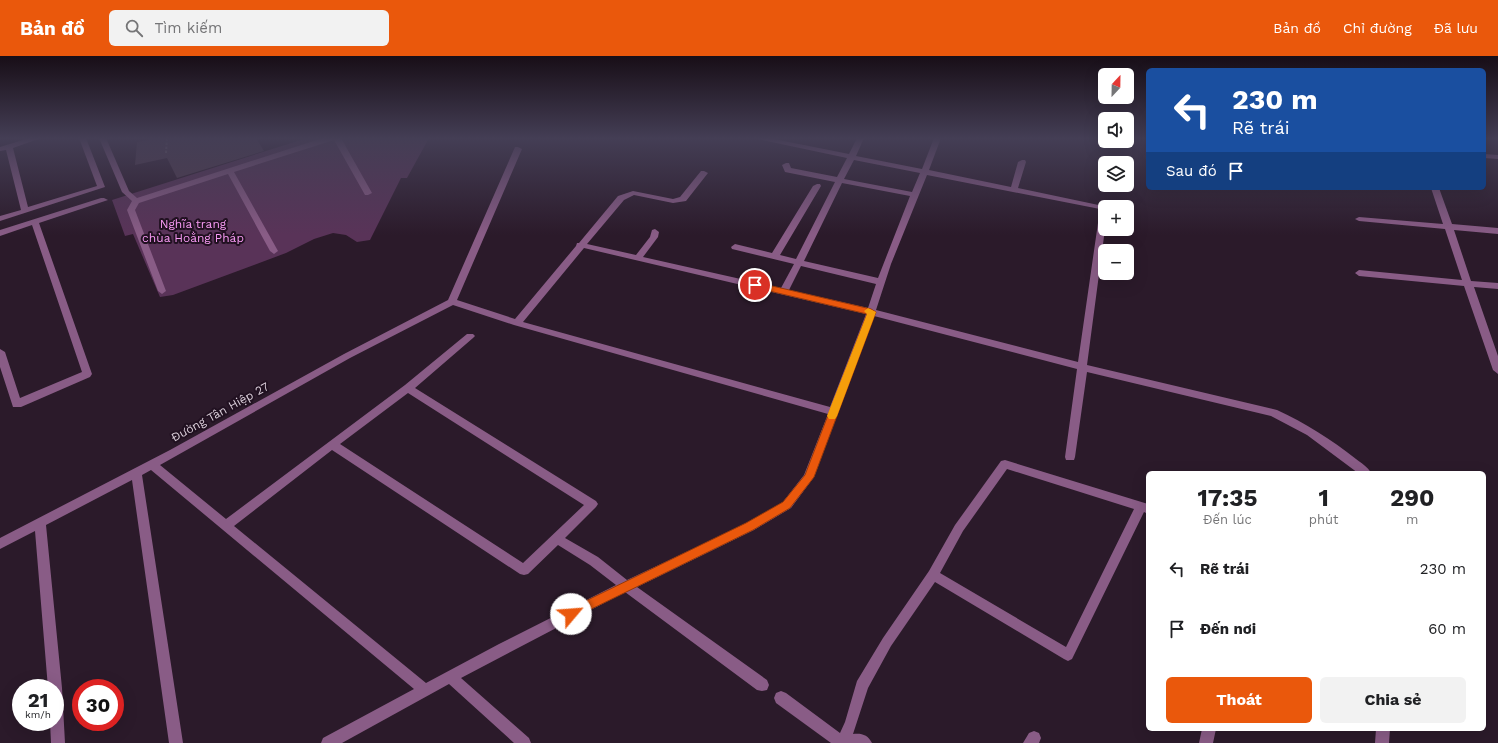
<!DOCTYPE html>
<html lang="vi">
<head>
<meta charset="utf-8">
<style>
  body { margin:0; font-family:"Work Sans",sans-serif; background:#f2f2f2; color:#202124; height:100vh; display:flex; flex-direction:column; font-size:15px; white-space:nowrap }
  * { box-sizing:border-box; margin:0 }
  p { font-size:13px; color:#757577 }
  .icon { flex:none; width:22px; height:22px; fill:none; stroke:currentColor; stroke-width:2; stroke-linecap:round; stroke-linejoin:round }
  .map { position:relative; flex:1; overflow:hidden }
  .sheet { position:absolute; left:1146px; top:415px; width:340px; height:260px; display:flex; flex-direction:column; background:#fff; border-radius:6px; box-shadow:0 4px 16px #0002 }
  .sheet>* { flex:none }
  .top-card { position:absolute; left:1146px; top:12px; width:340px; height:122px; border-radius:6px; box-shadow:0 4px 16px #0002; background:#1a4fa0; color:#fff; overflow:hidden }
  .needle { width:26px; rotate:22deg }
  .buttons { position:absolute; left:1098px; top:12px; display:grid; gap:8px }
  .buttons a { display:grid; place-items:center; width:36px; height:36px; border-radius:6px; background:#fff; box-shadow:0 4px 16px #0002; font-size:20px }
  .speed { position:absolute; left:12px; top:623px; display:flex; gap:8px; font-size:20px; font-weight:700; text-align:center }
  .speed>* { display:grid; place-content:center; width:52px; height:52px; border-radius:50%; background:#fff; box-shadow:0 4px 16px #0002; line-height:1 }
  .speed small { font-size:10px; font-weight:400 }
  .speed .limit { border:6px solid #d22; background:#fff; color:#111 }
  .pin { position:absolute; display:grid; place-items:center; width:34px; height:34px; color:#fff; margin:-17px; border:2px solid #fff; border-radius:50%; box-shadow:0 1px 4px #0007 }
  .me { position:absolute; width:44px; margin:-22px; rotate:63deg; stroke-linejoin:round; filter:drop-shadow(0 0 3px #0008) }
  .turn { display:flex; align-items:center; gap:14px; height:84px; padding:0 20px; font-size:18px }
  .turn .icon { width:52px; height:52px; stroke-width:2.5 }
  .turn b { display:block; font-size:28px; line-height:34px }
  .then { display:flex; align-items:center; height:38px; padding:0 20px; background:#0003; gap:8px; font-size:15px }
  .eta { display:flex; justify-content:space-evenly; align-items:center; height:68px; text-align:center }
  .eta b { font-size:24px; font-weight:700; line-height:28px }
  .primary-button { display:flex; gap:8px; margin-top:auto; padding:8px 20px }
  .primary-button a { flex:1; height:46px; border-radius:6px; background:#ea580c; color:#fff; font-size:16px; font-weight:700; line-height:46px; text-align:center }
  .primary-button a+a { background:#f2f2f2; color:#202124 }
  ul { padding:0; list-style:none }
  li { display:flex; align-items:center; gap:12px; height:60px; padding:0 20px }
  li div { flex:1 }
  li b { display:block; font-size:15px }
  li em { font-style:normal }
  header { display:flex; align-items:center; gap:24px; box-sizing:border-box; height:56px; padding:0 20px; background:#ea580c; color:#fff }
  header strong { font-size:19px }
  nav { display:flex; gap:22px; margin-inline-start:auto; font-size:14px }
  .search { width:280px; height:36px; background:#f2f2f2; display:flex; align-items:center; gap:10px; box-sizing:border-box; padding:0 14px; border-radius:6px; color:#757577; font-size:15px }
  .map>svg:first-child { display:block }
</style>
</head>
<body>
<header>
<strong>Bản đồ</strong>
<div class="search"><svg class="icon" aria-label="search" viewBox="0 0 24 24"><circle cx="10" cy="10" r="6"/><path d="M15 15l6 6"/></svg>Tìm kiếm</div>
<nav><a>Bản đồ</a><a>Chỉ đường</a><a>Đã lưu</a></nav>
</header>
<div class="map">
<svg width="1498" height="687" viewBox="0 0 1498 687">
  <rect width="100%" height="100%" fill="#2b1a2a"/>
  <path fill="#593358" d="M307 82H429L407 122H401L370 184 357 186 346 179 333 177 314 183 286 197 173 239 160 241 133 178 125 180 112 144Z"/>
  <path fill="#4f3b4d" d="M158 82H256L264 95 177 122 167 102 135 109 137 86Z"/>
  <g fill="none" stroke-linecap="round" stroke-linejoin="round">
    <path stroke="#7d6e7c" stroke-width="2" stroke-dasharray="2.5 1.5" stroke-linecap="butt" d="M166 97 167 82"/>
    <path fill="#895c86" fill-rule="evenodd" d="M29 82H41L13 92 28 151 97 130 79 82H86L105 131 0 165V160L21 154 6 94 0 95V91Z
      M99 82H106L129 135 137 142 323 82H341L372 137 368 139H365L334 84 234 116 278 195 274 198 270 195 228 118 139 147 135 154 166 235 162 238 158 235 127 154 132 145 122 136Z
      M753 82H769L849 98 857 82H864L856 100 922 113 934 82H941L929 114 1011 131 1018 106 1022 104H1025L1026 106 1018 132 1108 151H1105V173L1087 309 1277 354C1305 367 1331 383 1356 403 1361 407 1368 411 1371 417H1358L1307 379 1271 360 1087 316 1075 401 1074 404H1066L1065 401 1077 313 874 260 814 421 791 452 754 474 637 531 767 624 769 629 767 634 762 635 757 634 625 536 461 622 529 682 531 687H514L449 628 342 687H321L323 682 414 633 151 414 142 419 183 687H169L132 424 46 469 62 632 65 687H51L50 666H55V632H48L35 475 0 493V482L170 394 344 298 448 244 515 91H518L522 93 457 244 515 263 576 190 577 187H579L618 140 633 135 673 143 680 141 701 115H704L708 117 686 145 673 147 634 139 624 144 587 188 636 199 650 181 652 174 655 173 659 176 658 181 643 201 781 232 794 208 732 193 731 191 735 188 772 197 813 130 817 128H820L821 130 780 199 796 203 835 126 785 116 782 109 786 107H789L791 112 837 121 847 102ZM854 104 920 117 912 136 844 123ZM927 119 1100 153 1078 306 876 254 891 208ZM842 127 910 140 878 222 804 205ZM584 192 866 258 830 351 523 266ZM801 210 876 228 868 252 789 234ZM453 249 514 269 828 358 804 419 783 446 746 468 627 524 598 501 565 482 596 451 598 448 596 445 415 332 473 282 475 280 473 278H467L405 329 226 463 160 409 350 302ZM408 337 584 449 523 507 340 388ZM332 394 520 518 524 519 528 518 558 489 590 509 616 529 499 588 426 627 234 470Z
      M1484 98 1498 99V103L1484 102Z
      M1431 132H1439L1452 168 1498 172V178L1454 174 1471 225 1498 227V233L1474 231 1498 300V318L1493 314 1464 230 1359 220 1355 217 1359 214 1462 224 1445 173 1359 165 1355 163 1359 161 1443 168Z
      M101 142H104L108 144 39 167 92 318 90 321 21 351H13L0 311V293L5 296 20 342 82 316 32 169 0 180V174Z
      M1005 404 1148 448V458L1144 456 1072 603 1068 605 1064 603 935 526 891 590 868 632 853 678C862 677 868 679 872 687H831L776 647 774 642 776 637 781 635 786 637 840 677 845 666 857 625 883 582 929 515 955 469 1001 405ZM1007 413 1134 453 1066 591 940 517 963 475Z
      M1202 673H1216L1213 687H1199Z
      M1376 673H1390L1389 687H1375Z
      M1034 675 1039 677 1041 682 1039 687H1023L1029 677Z"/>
  </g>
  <linearGradient id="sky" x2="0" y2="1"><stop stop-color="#180e17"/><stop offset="0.46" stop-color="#443e55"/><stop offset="1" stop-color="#443e55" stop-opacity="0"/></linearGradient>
  <rect width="1498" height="179" fill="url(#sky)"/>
  <path fill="#ea580c" stroke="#983908" d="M755 226 871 253 876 256 814 421 790 452 753 474 575 561 571 563 567 561 566 558 567 554 746 467 783 446 805 419 867 258 752 231 751 229Z"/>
  <path fill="#f59e0b" d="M868 252 876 256 837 360 835 363H829L827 360 867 258 864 255Z"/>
  <g text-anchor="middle" stroke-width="4" stroke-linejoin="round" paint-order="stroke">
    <g font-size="12" fill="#f99bf5" stroke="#211121">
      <text x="193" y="172">Nghĩa trang<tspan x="193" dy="14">chùa Hoằng Pháp</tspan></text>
    </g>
    <g font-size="12" fill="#dbcfda" stroke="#211121">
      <text transform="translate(220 356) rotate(-29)" y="4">Đường Tân Hiệp 27</text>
    </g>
  </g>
</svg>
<div class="buttons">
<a><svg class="needle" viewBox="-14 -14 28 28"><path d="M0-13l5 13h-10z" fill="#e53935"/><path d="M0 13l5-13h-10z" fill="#757577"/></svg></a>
<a><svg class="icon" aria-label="sound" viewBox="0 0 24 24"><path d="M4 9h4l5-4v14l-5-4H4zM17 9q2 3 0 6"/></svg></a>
<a><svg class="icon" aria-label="layers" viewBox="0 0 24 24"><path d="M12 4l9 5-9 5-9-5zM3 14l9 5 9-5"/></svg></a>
<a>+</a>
<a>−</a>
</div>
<div class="speed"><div>21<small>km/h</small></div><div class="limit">30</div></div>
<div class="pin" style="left:755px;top:229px;background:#d93025"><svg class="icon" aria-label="arrive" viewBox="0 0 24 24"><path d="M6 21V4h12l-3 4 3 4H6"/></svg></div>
<svg class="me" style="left:571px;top:558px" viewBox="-20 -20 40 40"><circle r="19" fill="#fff"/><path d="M0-13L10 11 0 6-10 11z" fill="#ea580c"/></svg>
<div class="top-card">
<div class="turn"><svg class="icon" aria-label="left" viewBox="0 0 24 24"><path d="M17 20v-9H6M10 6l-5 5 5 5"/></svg><div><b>230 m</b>Rẽ trái</div></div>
<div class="then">Sau đó<svg class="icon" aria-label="arrive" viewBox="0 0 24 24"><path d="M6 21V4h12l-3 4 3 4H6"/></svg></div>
</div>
<section class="sheet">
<div class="eta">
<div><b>17:35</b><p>Đến lúc</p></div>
<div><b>1</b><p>phút</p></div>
<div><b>290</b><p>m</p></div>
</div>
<ul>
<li><svg class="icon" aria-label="left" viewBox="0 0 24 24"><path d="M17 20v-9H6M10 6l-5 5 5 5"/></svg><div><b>Rẽ trái</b></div><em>230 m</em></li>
<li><svg class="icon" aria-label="arrive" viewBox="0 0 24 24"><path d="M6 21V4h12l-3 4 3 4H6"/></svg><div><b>Đến nơi</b></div><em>60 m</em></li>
</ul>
<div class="primary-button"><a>Thoát</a><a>Chia sẻ</a></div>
</section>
</div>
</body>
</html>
